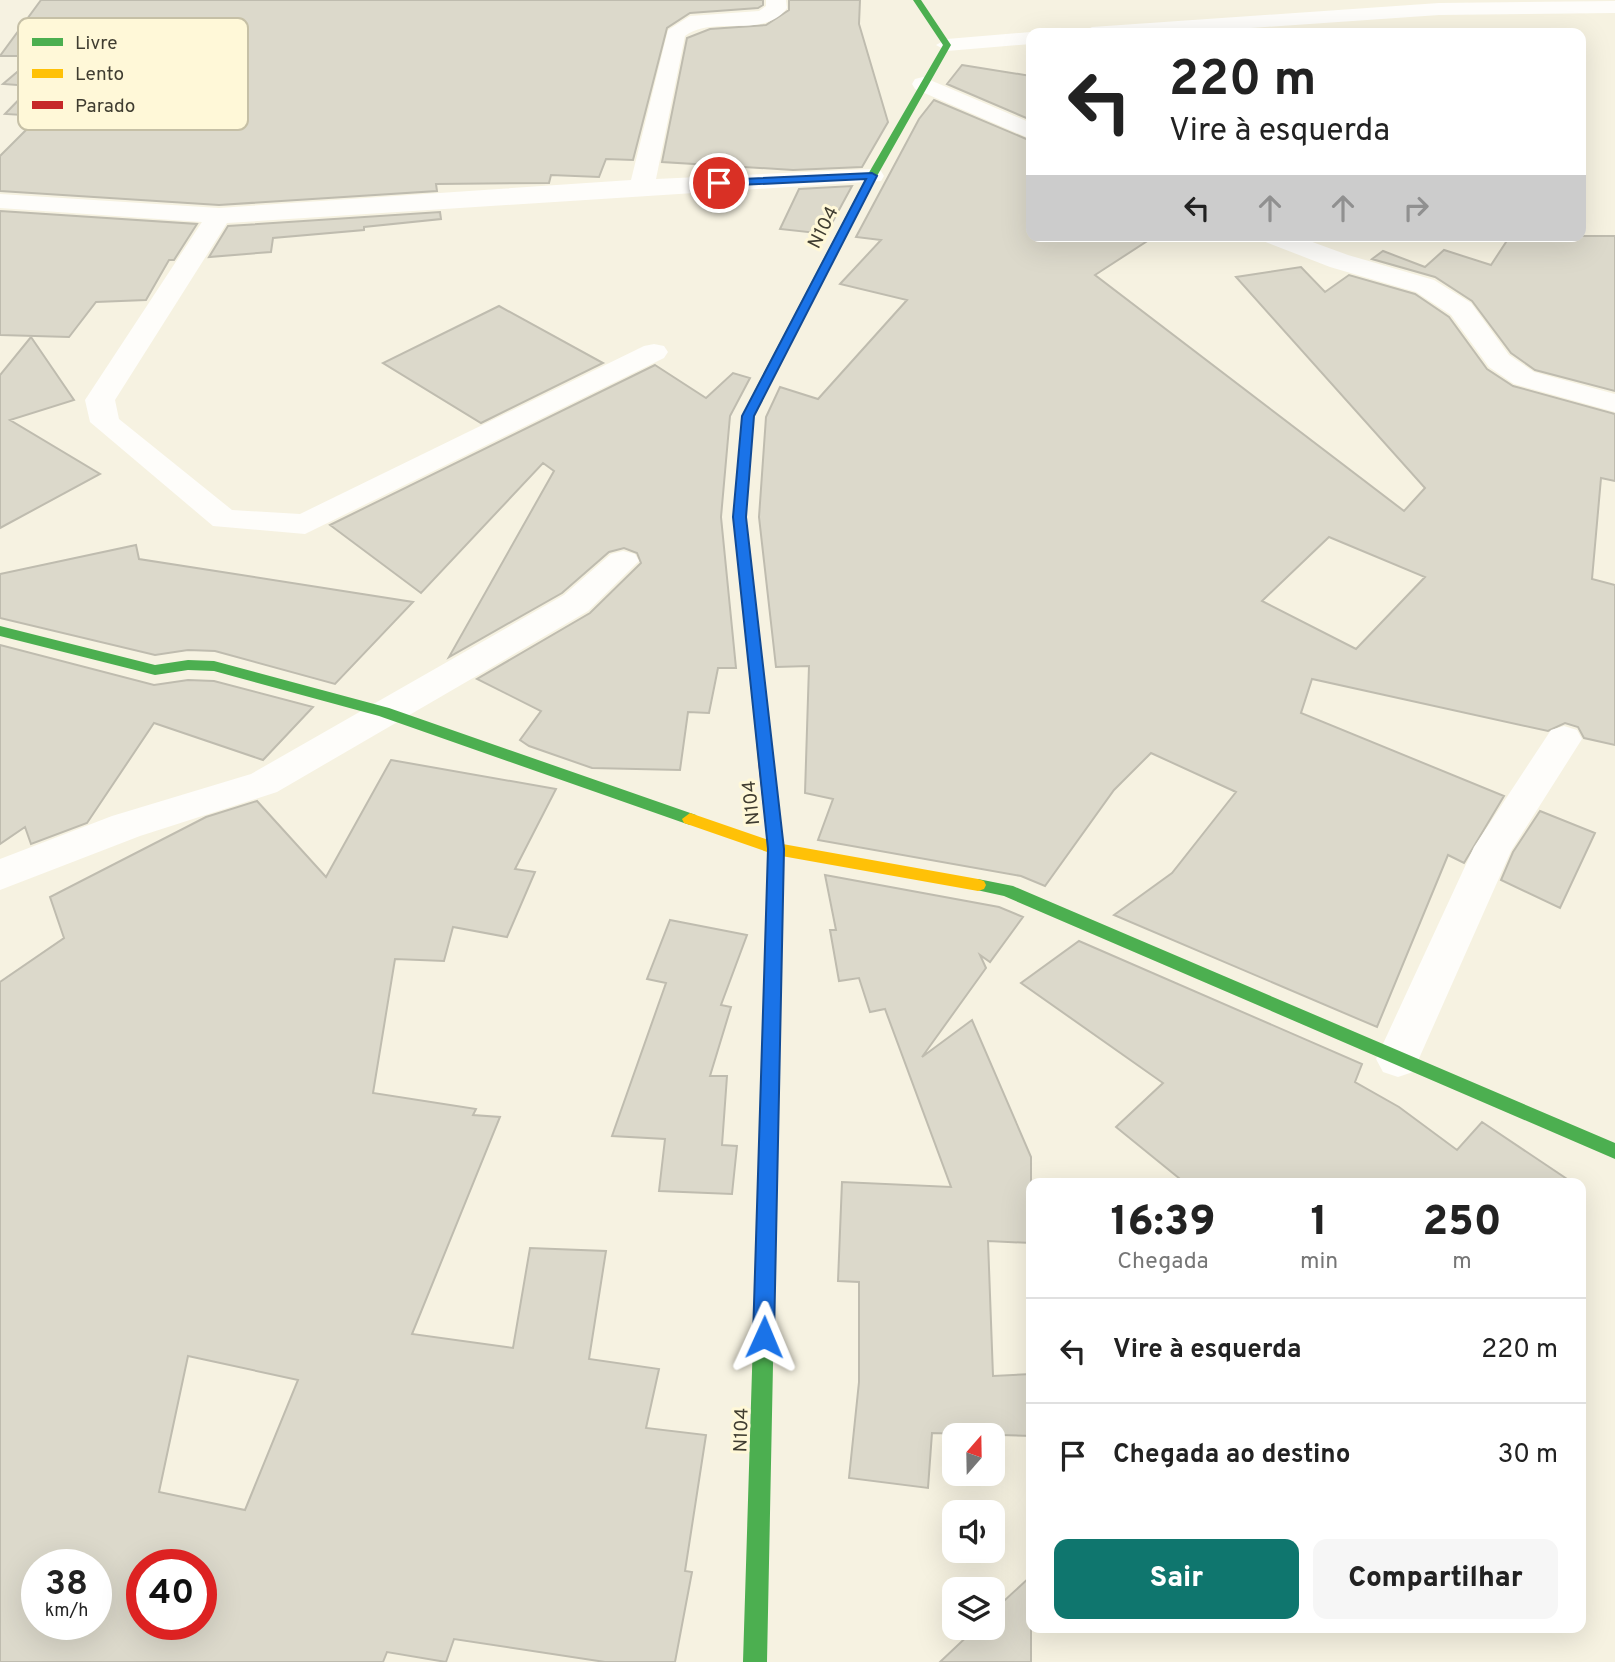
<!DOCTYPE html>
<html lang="pt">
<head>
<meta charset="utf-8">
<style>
  body { margin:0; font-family:Overpass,sans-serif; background:#f6f6f6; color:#222; height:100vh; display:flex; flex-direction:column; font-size:26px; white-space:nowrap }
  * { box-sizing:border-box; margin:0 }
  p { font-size:23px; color:#767676 }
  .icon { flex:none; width:38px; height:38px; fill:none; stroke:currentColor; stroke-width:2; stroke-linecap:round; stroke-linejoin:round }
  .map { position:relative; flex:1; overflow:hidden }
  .side { position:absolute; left:1026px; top:1178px; width:560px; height:455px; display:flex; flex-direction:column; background:#fff; border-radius:14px; box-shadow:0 7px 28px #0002 }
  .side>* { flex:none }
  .banner { position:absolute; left:1026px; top:28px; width:560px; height:214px; border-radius:14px; box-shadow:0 7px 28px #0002; background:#fff; color:#222; overflow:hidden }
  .needle { width:46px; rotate:20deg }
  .fabs { position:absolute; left:942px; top:1423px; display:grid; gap:14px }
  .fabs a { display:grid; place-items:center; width:63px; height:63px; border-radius:14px; background:#fff; box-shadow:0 7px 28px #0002; font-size:35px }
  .speed { position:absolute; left:21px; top:1549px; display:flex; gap:14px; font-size:35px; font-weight:700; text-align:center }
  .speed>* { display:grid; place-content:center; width:91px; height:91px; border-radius:50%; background:#fff; box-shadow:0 7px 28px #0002; line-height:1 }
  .speed small { font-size:18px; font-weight:400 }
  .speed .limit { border:10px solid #d22; background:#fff; color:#111 }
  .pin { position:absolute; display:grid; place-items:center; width:60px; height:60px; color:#fff; margin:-30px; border:4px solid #fff; border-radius:50%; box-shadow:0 2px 7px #0007 }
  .me { position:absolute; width:77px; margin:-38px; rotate:1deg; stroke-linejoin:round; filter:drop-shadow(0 0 5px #0008) }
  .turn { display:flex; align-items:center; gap:24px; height:147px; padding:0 28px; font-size:32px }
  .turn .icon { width:91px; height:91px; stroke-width:2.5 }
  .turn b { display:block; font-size:49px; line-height:60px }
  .lanes { display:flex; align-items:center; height:66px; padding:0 28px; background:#0003; justify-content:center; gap:35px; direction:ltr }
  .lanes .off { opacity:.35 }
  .eta { display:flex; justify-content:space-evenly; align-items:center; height:119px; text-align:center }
  .eta b { font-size:42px; font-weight:800; line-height:49px }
  .primary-button { display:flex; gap:14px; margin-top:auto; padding:14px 28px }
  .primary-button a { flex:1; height:80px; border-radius:14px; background:#0f766e; color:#fff; font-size:28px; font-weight:800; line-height:80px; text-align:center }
  .primary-button a+a { background:#f6f6f6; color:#222 }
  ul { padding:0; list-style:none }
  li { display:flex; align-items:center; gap:21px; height:105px; padding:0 28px; border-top:2px solid #e0e0e0 }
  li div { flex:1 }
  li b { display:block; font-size:26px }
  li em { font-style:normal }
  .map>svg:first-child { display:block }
</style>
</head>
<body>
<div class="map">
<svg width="1615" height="1662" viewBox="0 0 1615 1662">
  <rect width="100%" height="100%" fill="#f6f2e1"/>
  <path fill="#dcd9cb" stroke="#bfbcaf" stroke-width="2" fill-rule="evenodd" d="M41 0H763V5L758 8 690 13 667 28 633 160 606 159 599 177 551 175 549 183 436 184 437 191 219 205 0 191V156L40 116 5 114 32 86 3 84 36 56H0Z
    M789 0H860L859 24 888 122 862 167 793 170 662 162 687 38 710 29 766 25 789 10Z
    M962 65 1031 76V120L947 84Z
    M934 100 1031 141V236H1155L1095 275 1404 511 1425 488 1236 277 1301 267 1325 292 1349 275 1415 294 1449 317 1487 369 1513 386 1615 414V481L1601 478 1592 579 1615 585V745L1584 738 1578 727 1565 723 1548 731 1312 679 1301 713 1504 796 1464 863 1448 855 1377 1027 1114 915 1172 873 1236 792 1151 753 1114 790 1045 886 1021 876 818 840 833 799 805 793 809 666 776 667 759 517 766 417 780 387 818 399 907 300 840 284 881 240 856 237 919 119ZM1329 537 1425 577 1356 649 1262 601Z
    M852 186 826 234 780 229 799 189Z
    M0 211 197 224 174 260H169L146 300 96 302 69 337 0 335Z
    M440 212 441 219 364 227V230L273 238 271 252 209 257 228 226Z
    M1510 236H1615V391L1535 370 1511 353 1472 301 1435 277 1372 259 1383 251 1425 267 1444 250 1491 265Z
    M499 306 603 363 481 423 383 363Z
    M31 337 74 400 10 420 100 474 0 528V375Z
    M655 365 706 398 733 373 750 378 730 416 721 517 736 668H718L709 713 688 712 680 770 592 768 529 746 520 740 541 711 477 679 590 613 641 563 637 553 624 548 609 552 562 593 449 657 554 471 543 463 421 593 330 525Z
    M136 545 139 559 413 602 335 684 215 651 188 650 155 655 0 618V574Z
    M0 645 154 685 188 680 214 681 313 707 263 760 154 723 87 823 31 844 25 827 0 844Z
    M391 760 556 789 515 869 535 872 507 937 453 927 444 961 395 959 373 1093 476 1109 473 1115 500 1117 412 1334 513 1348 530 1248 606 1251 589 1359 659 1369 646 1428 706 1435 685 1571 692 1572 675 1662H605L454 1639 446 1662 387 1652 383 1662H0V982L64 938 50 897 206 817 257 801 326 877ZM188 1356 298 1380 245 1510 159 1492ZM37 1564H96V1624H37ZM142 1564H201V1624H142Z
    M1540 811 1595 833 1560 908 1501 880 1513 852Z
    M825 875 999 907 1023 917 990 962 980 955 986 968 922 1057 972 1020 1031 1157V1243L988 1241 993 1376 1031 1374V1436L932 1433 928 1488 849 1478 859 1382V1282L838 1281 842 1182 951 1187 885 1009 870 1012 859 978 839 981 830 930H836Z
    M670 920 747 935 721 1005 731 1007 710 1076H727L722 1145 737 1146 732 1194 659 1191 665 1139 612 1136 666 983 647 979Z
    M1079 941 1362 1064 1355 1082 1399 1107 1457 1150 1482 1122 1573 1183H1185L1116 1127 1163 1083 1021 983Z
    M1031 1576V1662H940L976 1628H992V1612Z"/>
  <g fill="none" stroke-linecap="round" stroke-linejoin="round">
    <path fill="#fefdfa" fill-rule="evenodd" d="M766 0H786L787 8C764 40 713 14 685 36L656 179 872 169 881 171 884 176 881 181 227 223 115 400 119 419 232 510 300 514 644 346 654 344 664 346 668 352 664 358 305 534 213 526 90 422 85 400 202 222 0 208V194L219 208 631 180 668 30 690 16 759 11 766 6Z
      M1615 1V13L1439 15 1179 33H1081L1092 27 1439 3Z
      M1031 32 1037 33H1031V44L947 51 936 45 947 39Z
      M923 77 1031 123V139L915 89 912 84 915 79Z
      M1259 236H1296L1348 255 1434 280 1471 303 1509 355 1534 372 1615 394V412L1514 384 1489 367 1451 315 1416 292 1330 267 1263 241Z
      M623 551 635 554 639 561 588 611 277 792 140 836 0 890V859L112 816 251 774 564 595 611 554Z
      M1564 726 1577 730 1582 739 1511 851 1413 1072 1398 1077 1383 1072 1376 1059 1474 847 1551 730Z"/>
    <path fill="#4caf50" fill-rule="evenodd" d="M913 0H921L951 45 877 176 768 388 762 392 758 391 756 388 867 176 943 45Z
      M0 626 155 665 188 660 214 661 389 708 696 815 698 819 690 825 684 823 379 716 214 671 188 670 155 675 0 636Z
      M978 879 1013 886 1615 1143V1159L1004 896 972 889 970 885 972 881Z
      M774 913 780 915 782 919 767 1662H743L766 919 768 915Z"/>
    <path fill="#ffc107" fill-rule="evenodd" d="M762 384 768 388 754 416 746 517 774 761 766 766 758 761 734 517 742 416 756 388Z
      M690 813 777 843 978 879 984 881 986 885 984 889 978 891 776 855 684 823 682 819Z"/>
    <path fill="#c62828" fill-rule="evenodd" d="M766 756 774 761 784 849 782 919 780 923H768L766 919 768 849 758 761Z"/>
  </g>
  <path fill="#1a73e8" stroke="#114b97" stroke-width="2" d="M872 173 877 176 754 416 746 517 784 849 774 1337 771 1344 764 1347 756 1344 753 1337 768 849 733 517 742 416 866 179 719 186 714 183 719 180Z"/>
  <g text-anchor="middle" stroke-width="6" stroke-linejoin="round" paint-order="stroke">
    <g font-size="19" fill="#403d31" stroke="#fff8d8">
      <text transform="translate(822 227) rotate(-63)" y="7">N104</text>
      <text transform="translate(750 803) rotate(-96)" y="7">N104</text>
      <text transform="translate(740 1430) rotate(-88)" y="7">N104</text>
    </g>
  </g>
  <rect x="18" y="18" width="230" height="112" rx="10" fill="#fff8d8" stroke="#c6c0a6" stroke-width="2"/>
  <rect x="32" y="38" width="31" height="8" fill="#4caf50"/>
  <rect x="32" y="69" width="31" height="9" fill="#ffc107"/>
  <rect x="32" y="101" width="31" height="8" fill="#c62828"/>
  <g font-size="19" fill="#403d31">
    <text x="75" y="49">Livre</text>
    <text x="75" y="80">Lento</text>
    <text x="75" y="112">Parado</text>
  </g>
</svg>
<div class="fabs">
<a><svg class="needle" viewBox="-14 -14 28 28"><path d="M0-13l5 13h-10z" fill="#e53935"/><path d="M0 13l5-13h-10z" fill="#767676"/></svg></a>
<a><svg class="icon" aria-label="sound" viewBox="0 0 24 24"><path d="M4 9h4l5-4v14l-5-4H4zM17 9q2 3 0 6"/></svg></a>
<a><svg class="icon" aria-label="layers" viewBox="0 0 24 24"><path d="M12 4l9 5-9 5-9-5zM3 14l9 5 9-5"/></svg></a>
</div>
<div class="speed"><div>38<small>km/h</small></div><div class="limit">40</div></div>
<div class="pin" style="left:719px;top:183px;background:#d93025"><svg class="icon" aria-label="arrive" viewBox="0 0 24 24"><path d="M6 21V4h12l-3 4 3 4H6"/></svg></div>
<svg class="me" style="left:764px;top:1337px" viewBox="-20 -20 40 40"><path d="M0-17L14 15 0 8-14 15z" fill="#1a73e8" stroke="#fff" stroke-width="4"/></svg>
<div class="banner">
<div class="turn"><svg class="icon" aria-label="left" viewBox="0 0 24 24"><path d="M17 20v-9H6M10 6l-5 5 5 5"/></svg><div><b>220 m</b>Vire à esquerda</div></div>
<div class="lanes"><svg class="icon" aria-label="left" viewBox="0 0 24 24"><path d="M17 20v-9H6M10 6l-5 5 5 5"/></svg><svg class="icon off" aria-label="ahead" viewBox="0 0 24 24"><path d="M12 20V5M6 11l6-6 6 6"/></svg><svg class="icon off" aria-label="ahead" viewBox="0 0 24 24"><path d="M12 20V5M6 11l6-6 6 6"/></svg><svg class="icon off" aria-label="right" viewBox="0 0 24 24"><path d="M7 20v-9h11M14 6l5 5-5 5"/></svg></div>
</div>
<section class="side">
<div class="eta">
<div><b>16:39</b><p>Chegada</p></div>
<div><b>1</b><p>min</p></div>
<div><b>250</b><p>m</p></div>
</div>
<ul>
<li><svg class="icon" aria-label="left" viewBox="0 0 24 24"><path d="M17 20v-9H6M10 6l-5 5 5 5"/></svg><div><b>Vire à esquerda</b></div><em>220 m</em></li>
<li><svg class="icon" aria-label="arrive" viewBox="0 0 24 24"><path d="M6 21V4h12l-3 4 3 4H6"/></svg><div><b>Chegada ao destino</b></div><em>30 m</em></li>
</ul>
<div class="primary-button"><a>Sair</a><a>Compartilhar</a></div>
</section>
</div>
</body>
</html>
